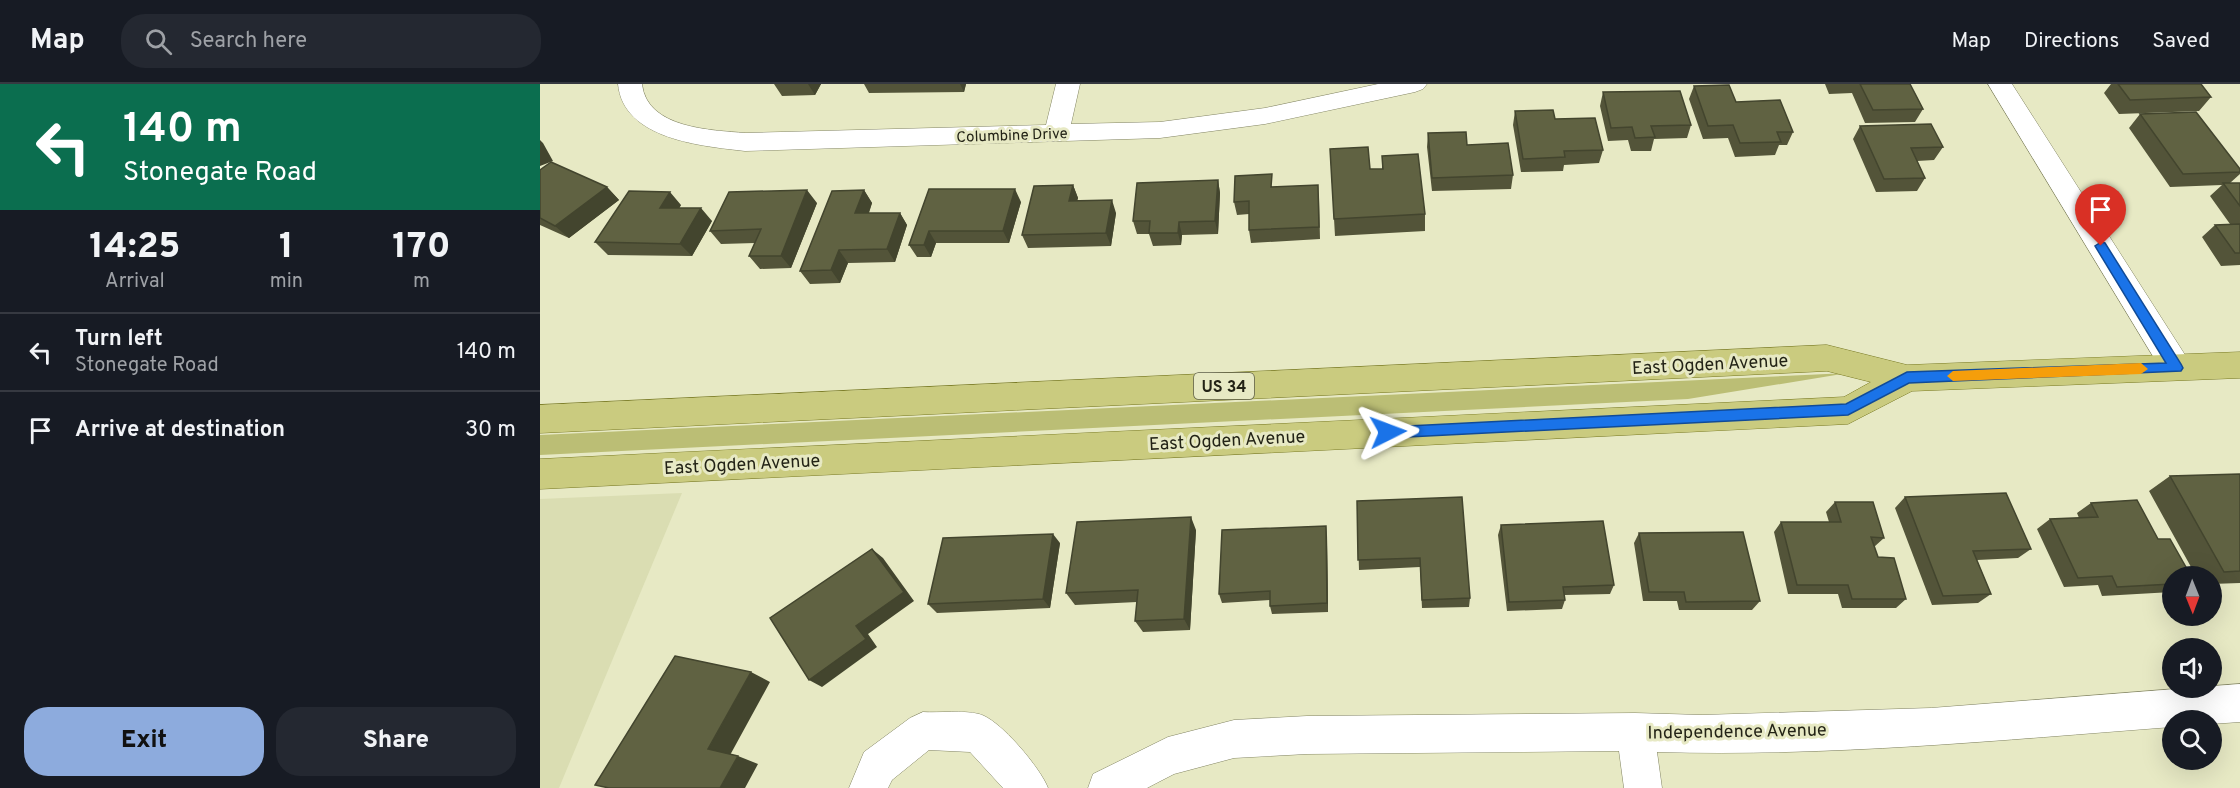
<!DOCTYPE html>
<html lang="en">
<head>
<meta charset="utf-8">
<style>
  body { margin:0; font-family:Overpass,sans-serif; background:#242831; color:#f1f3f6; height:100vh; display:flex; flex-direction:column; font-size:22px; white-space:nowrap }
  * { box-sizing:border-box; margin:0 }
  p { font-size:20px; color:#9ea1a6 }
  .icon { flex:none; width:33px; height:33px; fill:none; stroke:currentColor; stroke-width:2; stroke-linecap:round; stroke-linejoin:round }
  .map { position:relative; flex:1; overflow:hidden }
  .panel { display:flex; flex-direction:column; background:#171b24; width:540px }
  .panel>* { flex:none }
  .top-card { background:#0b6e4f; color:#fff; overflow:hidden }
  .needle { width:39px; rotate:179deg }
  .buttons { position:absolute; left:1622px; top:482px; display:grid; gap:12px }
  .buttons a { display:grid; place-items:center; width:60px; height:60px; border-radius:50%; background:#171b24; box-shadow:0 6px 24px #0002; font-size:30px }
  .pin { position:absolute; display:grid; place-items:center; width:51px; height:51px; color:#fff; margin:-62px -26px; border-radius:50% 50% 50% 0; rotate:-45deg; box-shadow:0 0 6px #0007 }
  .pin .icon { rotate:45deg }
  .me { position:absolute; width:66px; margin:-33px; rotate:87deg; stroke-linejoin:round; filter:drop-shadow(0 0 4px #0008) }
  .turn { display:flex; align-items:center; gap:21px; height:126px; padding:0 24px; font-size:27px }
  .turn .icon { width:78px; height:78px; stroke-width:2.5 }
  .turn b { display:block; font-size:42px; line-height:51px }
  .eta { display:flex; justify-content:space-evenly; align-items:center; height:102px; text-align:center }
  .eta b { font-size:36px; font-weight:800; line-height:42px }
  .cta { display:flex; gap:12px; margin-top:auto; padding:12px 24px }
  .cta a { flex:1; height:69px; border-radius:24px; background:#8dabdd; color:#111; font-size:24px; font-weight:800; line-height:69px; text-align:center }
  .cta a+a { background:#242831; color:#f1f3f6 }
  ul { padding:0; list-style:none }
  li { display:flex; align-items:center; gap:18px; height:78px; padding:0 24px; border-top:2px solid #363941 }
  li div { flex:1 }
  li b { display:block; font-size:22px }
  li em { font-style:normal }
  header { display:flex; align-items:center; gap:36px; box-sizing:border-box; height:84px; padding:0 30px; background:#171b24; border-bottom:2px solid #363941 }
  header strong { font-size:28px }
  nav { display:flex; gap:33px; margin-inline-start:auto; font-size:21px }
  .search { width:420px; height:54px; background:#242831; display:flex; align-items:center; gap:15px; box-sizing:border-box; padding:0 21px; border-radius:24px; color:#9ea1a6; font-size:22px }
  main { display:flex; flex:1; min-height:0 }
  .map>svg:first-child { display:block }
</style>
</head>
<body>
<header>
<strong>Map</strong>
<div class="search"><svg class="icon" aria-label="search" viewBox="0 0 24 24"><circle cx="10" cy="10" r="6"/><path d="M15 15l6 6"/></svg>Search here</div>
<nav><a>Map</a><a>Directions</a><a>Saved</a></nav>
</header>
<main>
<section class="panel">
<div class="top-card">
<div class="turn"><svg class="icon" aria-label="left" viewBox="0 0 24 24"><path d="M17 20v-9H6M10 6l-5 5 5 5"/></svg><div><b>140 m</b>Stonegate Road</div></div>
</div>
<div class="eta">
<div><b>14:25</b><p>Arrival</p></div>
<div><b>1</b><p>min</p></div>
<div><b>170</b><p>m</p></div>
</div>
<ul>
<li><svg class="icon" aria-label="left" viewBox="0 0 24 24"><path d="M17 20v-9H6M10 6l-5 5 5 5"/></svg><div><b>Turn left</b><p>Stonegate Road</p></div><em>140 m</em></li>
<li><svg class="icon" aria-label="arrive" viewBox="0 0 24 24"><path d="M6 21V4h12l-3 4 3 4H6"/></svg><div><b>Arrive at destination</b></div><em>30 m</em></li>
</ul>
<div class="cta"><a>Exit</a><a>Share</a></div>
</section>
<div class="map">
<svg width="1700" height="704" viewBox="0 0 1700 704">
  <rect width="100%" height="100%" fill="#e7e9c4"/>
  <path fill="#daddb2" d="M142 409 19 704H0V415Z"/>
  <path fill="#bbbe75" d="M1308 289 1148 315 0 371V351Z"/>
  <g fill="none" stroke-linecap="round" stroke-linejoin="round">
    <g stroke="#828463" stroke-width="1">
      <path id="street" d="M78 0H102C107 45 172 46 205 49L506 41 516 0H540L531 40 620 38 725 24 838 0H887L883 5 875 8 725 40 620 54 205 67C163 62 83 56 78 0Z
        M1448 0H1472L1647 274 1651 283 1647 292 1636 295 1625 292Z
        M1700 600V638L1671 640V636H1632V643C1461 656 1289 673 1117 668L1122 704H1084L1079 667 767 670 694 674 634 690 607 704H548L553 690 628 653 694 636 767 632 1095 629 1162 631 1391 624Z
        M383 628C401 629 422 626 439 630 460 635 501 685 508 704H463L430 668 389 666 352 696 348 704H309L324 668 370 634Z"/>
    </g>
    <g stroke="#787923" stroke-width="1">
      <path id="primary" d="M1287 261 1367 281 1700 268V294L1372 307 1308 340 0 405V375L1304 313 1331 298 1287 287 0 349V321Z"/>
    </g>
    <use href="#street" fill="#fff" fill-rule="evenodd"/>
    <use href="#primary" fill="#cacb7f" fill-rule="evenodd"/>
  </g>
  <path fill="#535439" d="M234 0H281L275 11 242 12Z
    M324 0H426L424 8 329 9Z
    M1285 0H1370L1383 25 1375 38 1325 39 1312 9 1289 10Z
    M1571 0H1661L1671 13 1659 27 1579 30 1564 9Z
    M1154 2 1196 18 1253 48 1247 61H1239L1235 71 1195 73 1188 54 1163 55 1149 15Z
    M1063 8 1151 41 1147 54 1114 55 1111 67H1091L1088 56 1068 57 1060 22Z
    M975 27 1015 35 1063 66 1059 79 1024 81 1023 87 981 88 973 41Z
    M1600 30 1700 85V90L1690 99H1700V181L1681 182 1662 153 1675 141 1690 140 1670 112 1682 101 1630 103 1589 44Z
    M1320 42 1403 63 1394 76 1377 77 1385 94 1377 107 1336 108 1313 55Z
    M888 49 927 61 973 91 971 105 892 107 887 63Z
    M790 65 830 85H842V72L885 130V147L795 152Z
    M0 86 67 103 79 116 29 154 0 141Z
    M678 96 680 109 678 150 642 151 641 161 613 162 609 150H597L593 137Z
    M533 101 538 114 537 116 576 129 571 162 488 164 482 151Z
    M733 103 779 114 780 155 711 159 709 146V130L697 131 694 118Z
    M389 105 481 118 469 159H396L391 173H377L369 161Z
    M324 106 332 119 329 129H360L367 141 355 178 308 179 300 199 270 200 260 187Z
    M277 119 251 184 220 185 209 172 215 159 181 160 170 147Z
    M141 121 139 124 172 137 152 172 68 171 55 158Z
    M1700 390V499L1671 500V492H1656L1609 407 1630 392Z
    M1365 413 1491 465 1478 474 1437 476 1451 510 1438 519 1392 521 1355 424Z
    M817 417 930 514 929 523 882 524 880 483 819 486Z
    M1295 418 1344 454 1334 463 1338 473 1366 515 1356 524H1302L1298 510H1248L1234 448 1241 438H1289L1286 428Z
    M1551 419 1632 492V508L1562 512 1558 501 1524 503 1497 445 1510 435 1539 434 1537 429Z
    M961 441 1074 501 1070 510 1025 511V516L1022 525 967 527 958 451Z
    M656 446 650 546 603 548 595 537 597 518 535 521 526 509Z
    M1099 449 1220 517 1212 526H1139L1137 517H1103L1094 459Z
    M787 451 788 528 732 530 730 522V516L682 519 679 510Z
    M520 459 510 524 397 529 388 520Z"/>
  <path fill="#43452e" d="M268 0H281L275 11Z
    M420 0H426L424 8Z
    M0 56 3 59 13 77 0 82Z
    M678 96 680 109 678 150 675 137Z
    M533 101 538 114 534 130 529 117Z
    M67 103 79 116 29 154 15 142Z
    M475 105 481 118 469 159 463 147Z
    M267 106 277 119 251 184 241 172Z
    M324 106 332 119 324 142 315 129Z
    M130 108 141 121 132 137 120 124Z
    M572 116 576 129 571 162 566 149Z
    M161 124 172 137 152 172 140 160Z
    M360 129 367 141 355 178 347 165Z
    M639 138 642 151 641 161 638 149Z
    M389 147 396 159 391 173 384 161Z
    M299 166 308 179 300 199 291 186Z
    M651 433 656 446 650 546 644 535Z
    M786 442 787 451 788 528 787 519Z
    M513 450 520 459 510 524 503 515Z
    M332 465 343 474 374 517 328 550 337 563 282 603 269 596Z
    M211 588 230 598 189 673 168 665Z
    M198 672 218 680 205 704H180Z"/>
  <path fill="#606242" stroke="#43452e" stroke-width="1.5" d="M1320 0H1370L1383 25 1333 26Z
    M1578 0H1661L1671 13 1590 16Z
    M1189 1 1196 18 1240 16 1253 48H1237L1241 58 1200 59 1193 41 1168 42 1154 2Z
    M1140 7 1151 41 1111 42 1115 53 1095 54 1092 43 1071 44 1063 8Z
    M1013 26 1015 35 1055 34 1063 66 1024 67 1025 73 983 75 975 27Z
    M1656 28 1700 85V88L1643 90 1600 30Z
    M1391 40 1403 63 1371 64 1385 94 1344 95 1320 42Z
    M926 48 927 61 968 59 973 91 892 94 888 49Z
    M828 63 830 85H843L842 72 878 70 885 130 794 135 790 65Z
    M11 78 67 103 15 142 0 134V86Z
    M732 90 731 103 778 101 779 143 709 146V117L694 118 695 92Z
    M678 96 675 137 639 138 638 149H609L610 137H593L597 99Z
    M1683 99H1700V122Z
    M533 101 529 117 572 116 566 149 482 151 494 102Z
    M389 105H475L463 147H389L384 161H369Z
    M267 106 241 172H209L221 145 170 147 189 108Z
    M324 106 315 129H360L347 165 299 166 291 186 260 187 292 107Z
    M89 107 130 108 120 124H161L140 160 55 158Z
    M1700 140V169H1695L1675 141Z
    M1700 390V487L1684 488 1630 392Z
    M1466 409 1491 465 1433 467 1451 510 1403 512 1365 413Z
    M922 413 930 514 882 516 880 474 818 476 817 417Z
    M1597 416 1618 455H1630L1651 492H1632V500L1577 503 1572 492 1538 494 1510 435 1558 433 1551 419Z
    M1295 418H1333L1344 454 1331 453 1338 473 1354 474 1366 515H1312L1308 501H1257L1241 438H1301Z
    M651 433 644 535 595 537 598 506 526 509 537 438Z
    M1063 437 1074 501 1023 503 1025 516 969 518 961 441Z
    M786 442 787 519 730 522V507L679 510 682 446Z
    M1203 448 1220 517 1146 518 1144 508H1109L1099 449Z
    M513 450 503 515 388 520 403 454Z
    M332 465 364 508 316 542 326 555 269 596 230 534Z
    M135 572 211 588 168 665 198 672 180 704H69L55 701Z"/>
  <path fill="#1a73e8" stroke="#114b97" stroke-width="1.5" d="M1561 158 1565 159 1641 280 1643 284 1641 287 1369 299 1308 331 848 354 843 352 841 348 843 344 848 343 1306 320 1367 288 1626 279 1555 162Z"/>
  <path fill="#f59e0b" d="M1601 279 1608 285 1601 290 1413 297 1407 292 1413 287Z"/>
  <g text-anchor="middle" stroke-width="6" stroke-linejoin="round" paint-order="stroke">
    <g font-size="15" fill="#232316" stroke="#e7e9c4">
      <text transform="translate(472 51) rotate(-2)" y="5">Columbine Drive</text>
    </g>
    <rect fill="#e7e9c4" stroke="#5e5e4a" stroke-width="1.5" x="654" y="289" width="60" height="26" rx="4.5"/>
    <g font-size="16" font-weight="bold" fill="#232316">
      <text x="684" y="308">US 34</text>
    </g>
    <g font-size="18" fill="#232316" stroke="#e7e9c4">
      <text transform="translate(1170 280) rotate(-3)" y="6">East Ogden Avenue</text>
      <text transform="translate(687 356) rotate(-3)" y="6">East Ogden Avenue</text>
      <text transform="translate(202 380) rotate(-3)" y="6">East Ogden Avenue</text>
      <text transform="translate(1197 647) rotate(-1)" y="6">Independence Avenue</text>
    </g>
  </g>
</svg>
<div class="buttons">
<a><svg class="needle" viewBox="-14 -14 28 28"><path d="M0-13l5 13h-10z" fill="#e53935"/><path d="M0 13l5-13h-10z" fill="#9ea1a6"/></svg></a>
<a><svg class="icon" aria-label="sound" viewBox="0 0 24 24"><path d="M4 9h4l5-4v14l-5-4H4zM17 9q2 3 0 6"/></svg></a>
<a><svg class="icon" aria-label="search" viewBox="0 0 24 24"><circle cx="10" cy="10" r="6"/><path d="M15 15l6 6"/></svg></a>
</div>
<div class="pin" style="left:1561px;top:162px;background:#d93025"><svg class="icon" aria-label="arrive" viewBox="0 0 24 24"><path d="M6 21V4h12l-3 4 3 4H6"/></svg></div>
<svg class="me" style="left:848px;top:348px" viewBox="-20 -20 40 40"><path d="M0-17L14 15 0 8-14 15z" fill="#1a73e8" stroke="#fff" stroke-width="4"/></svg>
</div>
</main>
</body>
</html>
